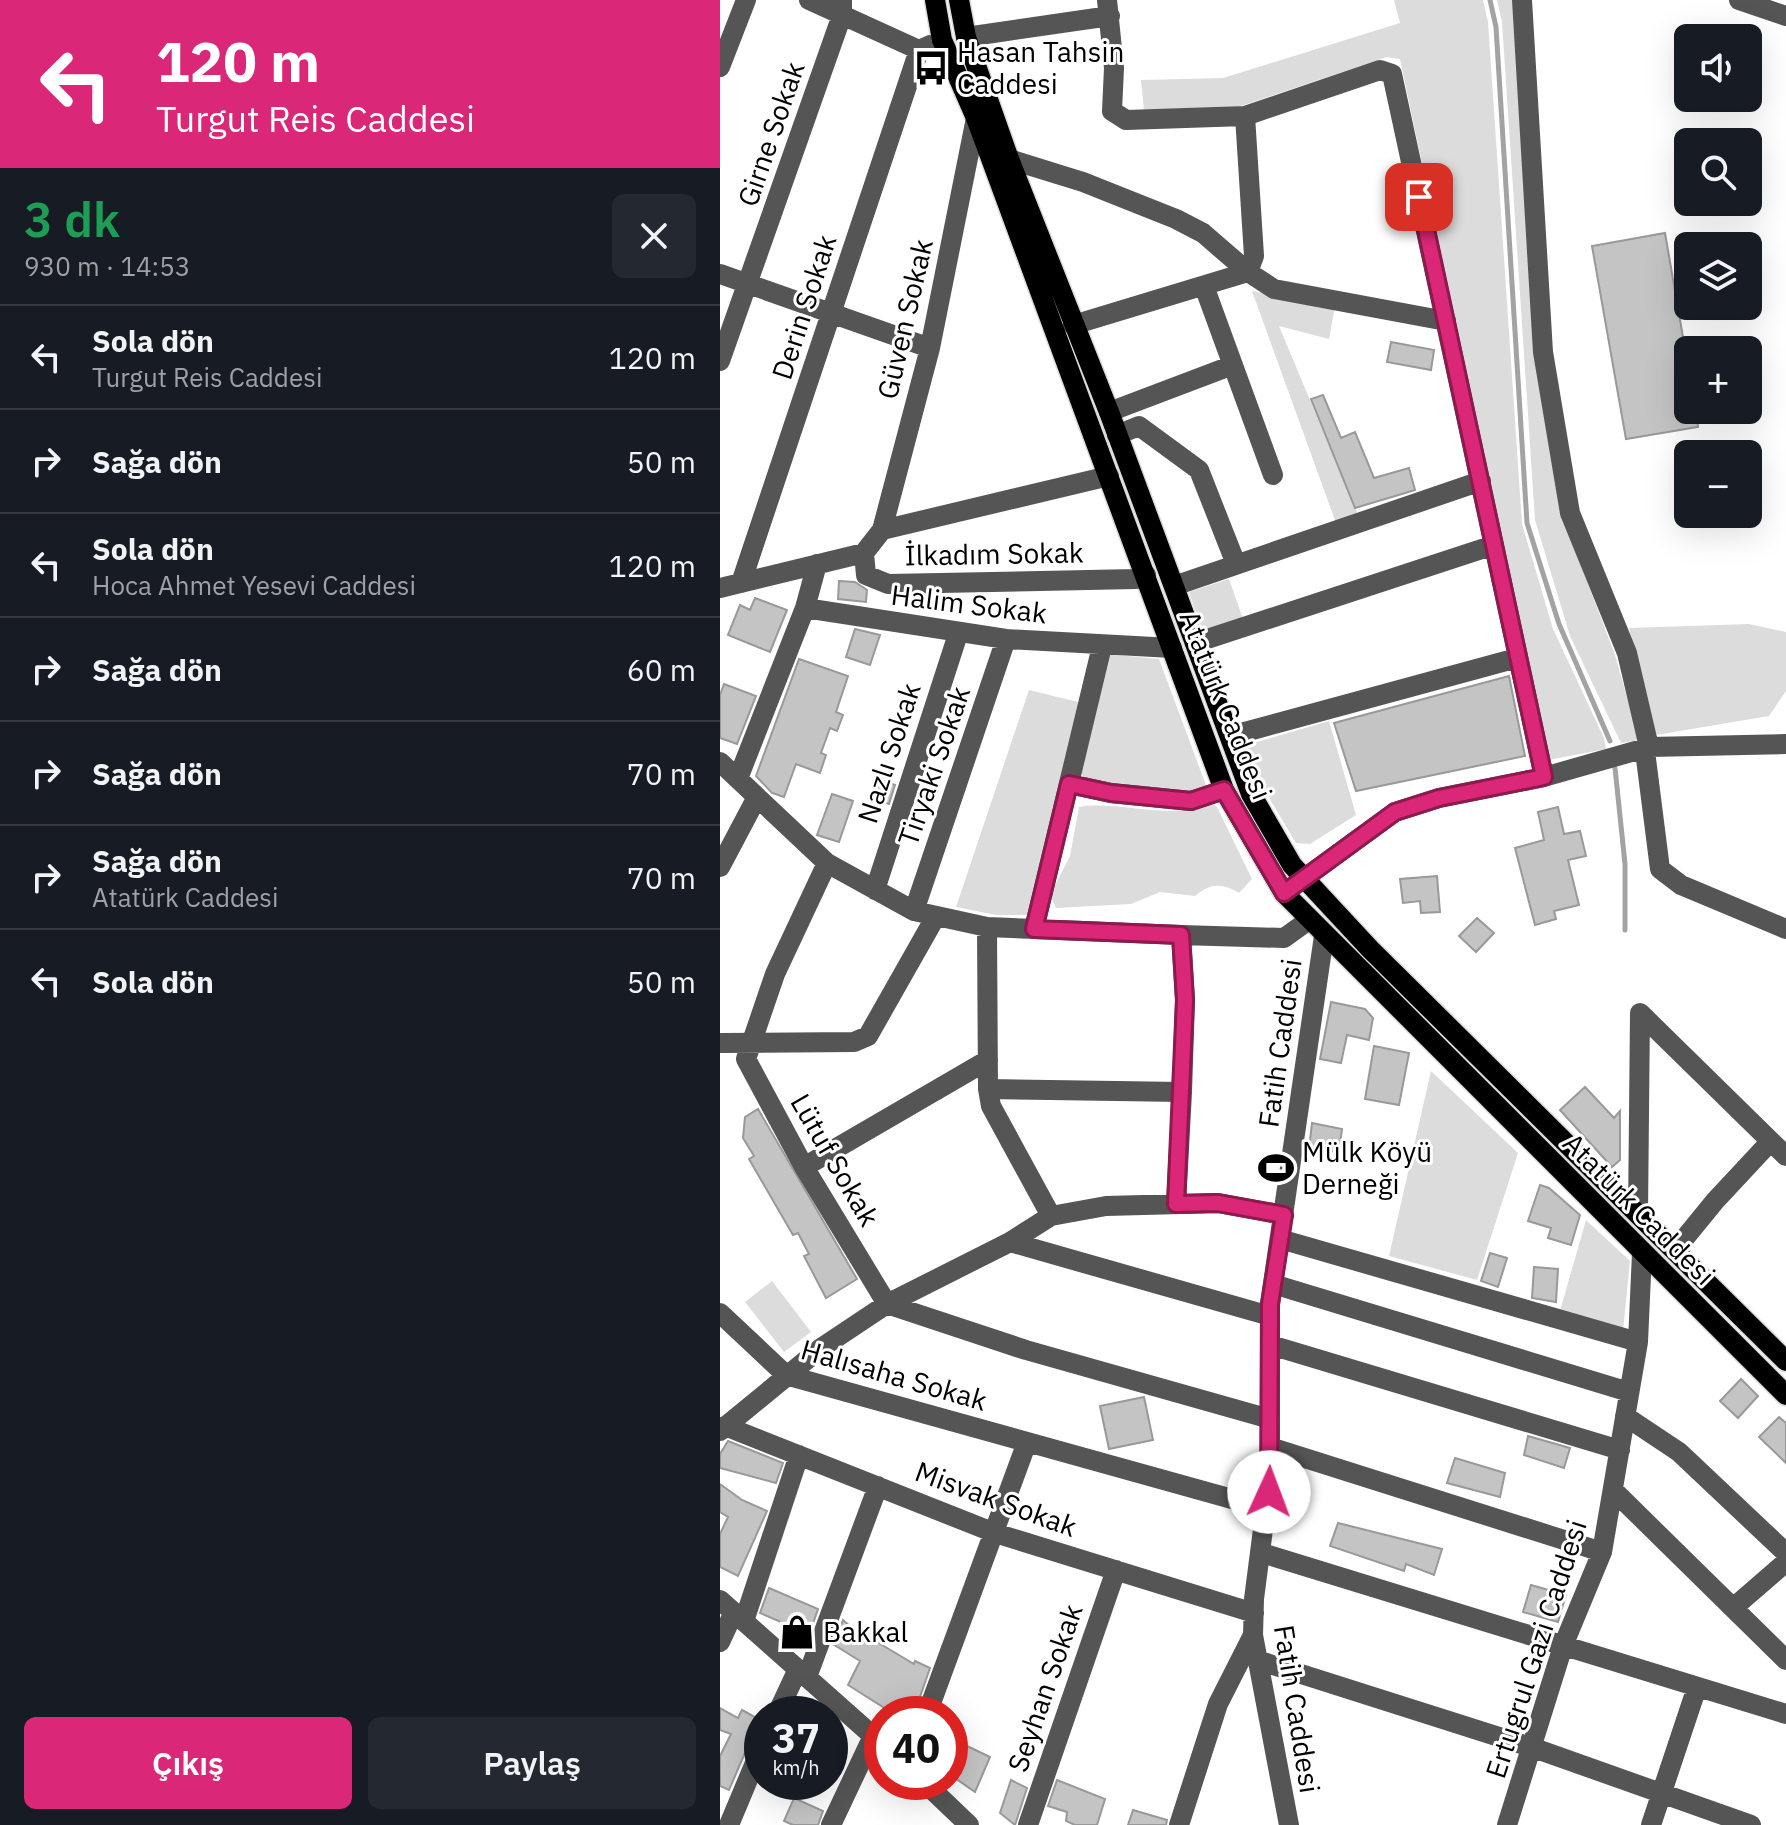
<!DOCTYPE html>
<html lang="tr">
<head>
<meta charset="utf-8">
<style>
  body { margin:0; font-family:"IBM Plex Sans",sans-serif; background:#242831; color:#f1f3f6; height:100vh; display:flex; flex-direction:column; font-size:30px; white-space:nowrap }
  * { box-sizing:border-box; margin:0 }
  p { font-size:26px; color:#9ea1a6 }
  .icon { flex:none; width:44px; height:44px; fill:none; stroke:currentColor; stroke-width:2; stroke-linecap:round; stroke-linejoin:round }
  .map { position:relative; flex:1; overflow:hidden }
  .panel { display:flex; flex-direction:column; background:#171b24; width:720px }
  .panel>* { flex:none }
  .top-card { background:#db2777; color:#fff; overflow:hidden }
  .fabs { position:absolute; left:954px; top:24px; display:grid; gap:16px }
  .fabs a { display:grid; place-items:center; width:88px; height:88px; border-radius:12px; background:#171b24; box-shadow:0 8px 32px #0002; font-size:40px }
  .speed { position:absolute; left:24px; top:1696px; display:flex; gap:16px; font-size:40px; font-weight:700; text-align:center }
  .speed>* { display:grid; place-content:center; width:104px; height:104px; border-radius:50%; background:#171b24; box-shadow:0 8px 32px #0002; line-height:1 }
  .speed small { font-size:20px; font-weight:400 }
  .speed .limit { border:12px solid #d22; background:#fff; color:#111 }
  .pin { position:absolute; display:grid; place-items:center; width:68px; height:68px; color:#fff; margin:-34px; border-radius:16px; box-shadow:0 4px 12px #0006 }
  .me { position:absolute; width:88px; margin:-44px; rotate:2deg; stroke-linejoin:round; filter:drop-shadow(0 0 6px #0008) }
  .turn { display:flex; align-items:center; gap:28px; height:168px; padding:0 24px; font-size:36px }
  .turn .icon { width:104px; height:104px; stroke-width:2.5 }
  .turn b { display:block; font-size:56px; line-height:68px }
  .round { display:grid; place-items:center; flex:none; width:84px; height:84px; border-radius:12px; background:#242831 }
  .overview { display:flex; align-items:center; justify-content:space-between; height:136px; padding:0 24px }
  h1 { font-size:48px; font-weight:600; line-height:60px; color:#1e9e55 }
  .cta { display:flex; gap:16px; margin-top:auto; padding:16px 24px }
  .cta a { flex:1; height:92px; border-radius:12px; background:#db2777; color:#fff; font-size:32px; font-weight:600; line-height:92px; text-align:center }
  .cta a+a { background:#242831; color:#f1f3f6 }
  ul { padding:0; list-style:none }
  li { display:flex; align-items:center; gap:24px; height:104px; padding:0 24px; border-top:2px solid #363941 }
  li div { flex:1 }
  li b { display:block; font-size:30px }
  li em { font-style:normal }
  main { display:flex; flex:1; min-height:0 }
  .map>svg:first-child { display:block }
</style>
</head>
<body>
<main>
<section class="panel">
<div class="top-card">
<div class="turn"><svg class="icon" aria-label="left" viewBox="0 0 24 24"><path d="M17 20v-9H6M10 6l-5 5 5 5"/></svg><div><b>120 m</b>Turgut Reis Caddesi</div></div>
</div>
<div class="overview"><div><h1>3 dk</h1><p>930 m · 14:53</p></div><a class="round"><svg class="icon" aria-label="close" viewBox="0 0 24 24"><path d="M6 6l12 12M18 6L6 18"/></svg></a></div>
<ul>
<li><svg class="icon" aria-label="left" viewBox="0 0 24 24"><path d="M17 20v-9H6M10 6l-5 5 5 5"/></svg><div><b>Sola dön</b><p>Turgut Reis Caddesi</p></div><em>120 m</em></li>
<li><svg class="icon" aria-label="right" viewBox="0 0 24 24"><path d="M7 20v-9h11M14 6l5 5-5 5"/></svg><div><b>Sağa dön</b></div><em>50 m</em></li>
<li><svg class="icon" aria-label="left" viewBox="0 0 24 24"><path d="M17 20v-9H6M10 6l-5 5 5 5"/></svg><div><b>Sola dön</b><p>Hoca Ahmet Yesevi Caddesi</p></div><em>120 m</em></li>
<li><svg class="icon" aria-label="right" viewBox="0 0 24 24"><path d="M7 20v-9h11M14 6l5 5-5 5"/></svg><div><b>Sağa dön</b></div><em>60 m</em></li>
<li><svg class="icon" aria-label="right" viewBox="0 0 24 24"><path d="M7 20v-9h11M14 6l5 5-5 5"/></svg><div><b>Sağa dön</b></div><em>70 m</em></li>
<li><svg class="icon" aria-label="right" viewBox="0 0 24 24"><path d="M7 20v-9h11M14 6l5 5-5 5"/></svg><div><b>Sağa dön</b><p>Atatürk Caddesi</p></div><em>70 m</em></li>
<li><svg class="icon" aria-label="left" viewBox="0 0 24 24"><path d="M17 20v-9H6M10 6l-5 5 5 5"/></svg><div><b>Sola dön</b></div><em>50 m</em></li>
</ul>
<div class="cta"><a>Çıkış</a><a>Paylaş</a></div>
</section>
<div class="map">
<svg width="1066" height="1825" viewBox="0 0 1066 1825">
  <rect width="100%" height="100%" fill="#fff"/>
  <path fill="#dcdcdc" d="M674 0H763L768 22 802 524 833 629 884 738 886 749 828 760 680 59 667 57 521 106 424 110 421 80 503 78 680 23Z
    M777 0H797L844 521 895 655 919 740 901 743 850 636 815 520 782 22Z
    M532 291 615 306 609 339 559 326 638 515 616 523Z
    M509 579 523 619 483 632 469 592Z
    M1029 624 1066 632V691L1049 716 936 735 909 628Z
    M387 654 439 659 487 788 472 795 366 782 361 773Z
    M309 690 362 703 311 915H276L236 907Z
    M609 721 636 815 590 844 576 843 551 801 528 747 530 744Z
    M490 803 497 807 532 879 519 893C502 883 490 883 475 896L440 892 411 904 336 908 330 895 350 856 359 807C398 800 456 822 490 803Z
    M711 1071 798 1153 757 1280 669 1256Z
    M866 1220 910 1261 903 1331 840 1311Z
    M52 1281 91 1332 64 1352 25 1302Z"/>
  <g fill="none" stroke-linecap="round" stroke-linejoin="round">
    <path stroke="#a3a3a3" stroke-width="5" d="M770 0 776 27 807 523 839 624 890 741
      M895 768 905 864V930"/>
  </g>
  <path fill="#c4c4c4" stroke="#999" stroke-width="2" d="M945 233 968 366V410H976L978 427 906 439 872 246Z
    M671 342 714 350 711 370 667 362Z
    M603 395 621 438 635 432 654 478 689 468 695 490 635 508 591 399Z
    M119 581 135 582 147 590 146 602 118 599Z
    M35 598 67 610 50 652 8 635 20 605 30 610Z
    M135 629 160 635 150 665 126 657Z
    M79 659 128 676 116 712 123 715 117 731 110 728 101 753 106 755 100 773 76 764 64 797 52 793 36 776Z
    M789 676 805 756 636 791 614 723Z
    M4 684 36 696 17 744 0 738V695Z
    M160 780 175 785 169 804 153 799Z
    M112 794 133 801 119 842 97 835Z
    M838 807 844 834 860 831 866 856 848 860 859 905 834 911 836 919 815 925 795 848 824 840 818 812Z
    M717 876 720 912 701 913 700 901 683 903 680 879Z
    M757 918 774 933 756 952 739 936Z
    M611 1002 645 1009 653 1018 649 1040 627 1035 621 1063 600 1059Z
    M654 1046 689 1053 679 1105 645 1099Z
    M865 1087 894 1118 900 1111V1160L892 1167 840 1110Z
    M38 1109 137 1279 106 1298 84 1256 89 1254 78 1233 73 1235 29 1159 34 1156 23 1138 25 1117Z
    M592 1123 622 1129 619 1152 589 1149Z
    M820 1185 829 1188 860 1215 851 1245 828 1238 831 1228 808 1221Z
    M770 1253 787 1258 778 1287 761 1281Z
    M814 1267 838 1269 836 1302 812 1298Z
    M1021 1379 1038 1396 1018 1418 1000 1401Z
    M424 1397 433 1440 389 1449 380 1406Z
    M1059 1417 1066 1423V1463L1039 1437Z
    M808 1436 850 1448 844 1468 804 1455Z
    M8 1441 63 1463 56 1483 0 1468V1454Z
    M735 1458 785 1473 780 1497 727 1483Z
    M0 1484 22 1500 47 1511 18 1576 0 1567V1534L8 1517 0 1512Z
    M618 1523 722 1549 714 1575 686 1564 684 1571 610 1546Z
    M811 1585 846 1595 838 1622 803 1612Z
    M49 1588 98 1609 88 1638 66 1630 68 1625 40 1613Z
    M123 1620 149 1643 152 1639 194 1664 195 1661 210 1668 194 1714H174L128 1685 140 1661 113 1644Z
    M0 1708 18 1718 22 1710 42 1721V1733L30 1741 9 1790 0 1786V1756L11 1734 0 1730Z
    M243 1744 270 1757 255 1792 232 1776Z
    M291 1780 307 1788 295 1825 280 1813Z
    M337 1780 385 1799 377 1825H355L346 1821 347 1812 328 1806Z
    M74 1798 103 1811 98 1825H73L64 1821Z
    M413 1810 447 1820 446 1825H408Z"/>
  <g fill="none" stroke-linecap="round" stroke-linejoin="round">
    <g stroke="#dbdbdb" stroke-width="23">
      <path id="major" d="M215 0 222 40 256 118 504 790 564 893 1066 1395
        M239 0 246 37 289 159 389 412 531 794 572 865 650 949 1066 1361"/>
    </g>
    <path stroke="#555" stroke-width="20" d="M89 0 199 50 210 45
      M387 0 394 68 392 111 406 120 525 116 660 70 672 74 824 777
      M802 0 823 352 850 513 907 653 929 747 925 751 940 869 961 885 1066 929
      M1019 0 1066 16
      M246 37 390 16
      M0 67 26 0
      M525 116 534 256 528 272
      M289 159 363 182 456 219 483 233 528 272 554 289 726 321
      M0 274 210 348
      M484 286 553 475
      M353 325 528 272
      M0 361 122 15V0
      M389 412 513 365
      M397 435 419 426 479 470 516 564
      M162 530 210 348 256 118
      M144 553 146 575 168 584 416 579 426 575
      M97 564 85 608 286 639 452 648
      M21 583 199 50
      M454 586 761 481
      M0 588 144 553 162 530 389 476
      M475 643 774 545
      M510 736 797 658
      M0 762 107 863 194 911 267 927 461 935 564 938 589 920
      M19 776 85 608
      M349 784 391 793 471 801 504 790
      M107 863 55 974 26 1059 84 1167 167 1304 306 1350 550 1419
      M0 867 37 797
      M155 890 238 634
      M564 893 675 812 719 798 824 777 929 747 1066 744
      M194 911 286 639
      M267 927 268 1089 271 1106 331 1216
      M314 929 382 646
      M0 1043 134 1042 148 1036 216 916
      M268 1089 462 1092 465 1000 461 935
      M84 1167 268 1060
      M456 1204 462 1092
      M918 1214 920 1013 1066 1156
      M560 1239 918 1342
      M290 1242 550 1316
      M955 1250 995 1201 1050 1142
      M553 1284 909 1392
      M0 1313 66 1375 548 1509
      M551 1345 900 1450
      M905 1416 959 1452 1066 1553
      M5 1426 275 1533 534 1613
      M0 1431 101 1348 167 1304 290 1242 331 1216 386 1206 498 1203 564 1215
      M550 1447 882 1552
      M894 1491 1066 1660
      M542 1553 1066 1714
      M0 1600 162 1744
      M1013 1608 1066 1562
      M24 1621 79 1455
      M0 1642 14 1612
      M537 1660 811 1747 1031 1825
      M87 1677 158 1486
      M57 1714 78 1669
      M207 1714 307 1442
      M204 1782 249 1825
      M9 1825 42 1746
      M111 1825 153 1736
      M308 1825 396 1570
      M459 1825 498 1704 533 1635
      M569 1825 533 1635 534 1599 550 1475V1304L604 936
      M787 1825 843 1646 882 1552 918 1342 922 1253
      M931 1825 977 1687"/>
    <use href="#major" stroke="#000" stroke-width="20"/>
  </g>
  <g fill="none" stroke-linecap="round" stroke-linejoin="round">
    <g stroke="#8e194d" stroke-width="20">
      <path id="route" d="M549 1492 550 1304 564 1215 498 1203 456 1204 465 1000 461 935 314 929 349 784 391 793 471 801 504 790 564 893 675 812 719 798 824 777 699 197"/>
    </g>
    <use href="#route" stroke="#db2777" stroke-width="14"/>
  </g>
  <defs>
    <g id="bus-bare" transform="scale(2.76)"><path d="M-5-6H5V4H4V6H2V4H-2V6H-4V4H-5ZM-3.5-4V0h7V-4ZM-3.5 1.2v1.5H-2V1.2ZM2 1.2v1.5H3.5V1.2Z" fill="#000" stroke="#fff" stroke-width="2.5" paint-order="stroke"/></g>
    <g id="stadium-bare" transform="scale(2.76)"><path d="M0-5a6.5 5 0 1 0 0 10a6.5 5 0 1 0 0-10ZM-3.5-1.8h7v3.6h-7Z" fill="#000" stroke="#fff" stroke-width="2.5" paint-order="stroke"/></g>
    <g id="shop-bare" transform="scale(2.76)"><path d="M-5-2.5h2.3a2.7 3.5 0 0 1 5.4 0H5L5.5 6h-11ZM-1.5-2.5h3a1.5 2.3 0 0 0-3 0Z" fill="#000" stroke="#fff" stroke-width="2.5" paint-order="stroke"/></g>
  </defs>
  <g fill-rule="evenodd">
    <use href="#bus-bare" x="211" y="68"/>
    <use href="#stadium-bare" x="556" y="1168"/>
    <use href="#shop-bare" x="77" y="1632"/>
  </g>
  <g text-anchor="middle" stroke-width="6" stroke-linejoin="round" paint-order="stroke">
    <g font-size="28" fill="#000" stroke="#fff" text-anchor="start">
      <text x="237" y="62">Hasan Tahsin<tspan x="237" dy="32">Caddesi</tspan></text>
      <text x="582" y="1162">Mülk Köyü<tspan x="582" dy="32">Derneği</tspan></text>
      <text x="103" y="1642">Bakkal</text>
    </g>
    <g font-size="28" fill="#000" stroke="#fff">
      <text transform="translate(51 134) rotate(-71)" y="10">Girne Sokak</text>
      <text transform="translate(84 307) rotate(-72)" y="10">Derin Sokak</text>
      <text transform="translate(185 319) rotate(-77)" y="10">Güven Sokak</text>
      <text transform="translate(274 554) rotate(-1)" y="10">İlkadım Sokak</text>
      <text transform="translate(249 604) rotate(7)" y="10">Halim Sokak</text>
      <text transform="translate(506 705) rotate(68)" y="10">Atatürk Caddesi</text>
      <text transform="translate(169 753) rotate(-72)" y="10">Nazlı Sokak</text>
      <text transform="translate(214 766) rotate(-71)" y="10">Tiryaki Sokak</text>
      <text transform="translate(560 1043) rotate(-82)" y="10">Fatih Caddesi</text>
      <text transform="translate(115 1160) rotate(60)" y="10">Lütuf Sokak</text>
      <text transform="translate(919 1209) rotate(45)" y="10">Atatürk Caddesi</text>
      <text transform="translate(174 1375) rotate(16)" y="10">Halısaha Sokak</text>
      <text transform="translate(276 1499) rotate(20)" y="10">Misvak Sokak</text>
      <text transform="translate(816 1649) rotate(-72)" y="10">Ertugrul Gazi Caddesi</text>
      <text transform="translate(325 1688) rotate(-71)" y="10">Seyhan Sokak</text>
      <text transform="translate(577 1709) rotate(81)" y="10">Fatih Caddesi</text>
    </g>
  </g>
</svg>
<div class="fabs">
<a><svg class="icon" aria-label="sound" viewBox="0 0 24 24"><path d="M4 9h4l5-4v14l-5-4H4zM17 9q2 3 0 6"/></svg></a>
<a><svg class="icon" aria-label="search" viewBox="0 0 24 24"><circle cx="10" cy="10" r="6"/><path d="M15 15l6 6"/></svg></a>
<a><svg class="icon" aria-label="layers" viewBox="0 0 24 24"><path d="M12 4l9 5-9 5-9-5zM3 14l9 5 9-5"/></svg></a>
<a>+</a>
<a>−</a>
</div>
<div class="speed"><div>37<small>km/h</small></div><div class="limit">40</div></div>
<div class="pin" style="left:699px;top:197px;background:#d93025"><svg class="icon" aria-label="arrive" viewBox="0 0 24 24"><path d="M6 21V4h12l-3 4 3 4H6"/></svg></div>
<svg class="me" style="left:549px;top:1492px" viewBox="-20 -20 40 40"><circle r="19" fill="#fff"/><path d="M0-13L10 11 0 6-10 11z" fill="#db2777"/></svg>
</div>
</main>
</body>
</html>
